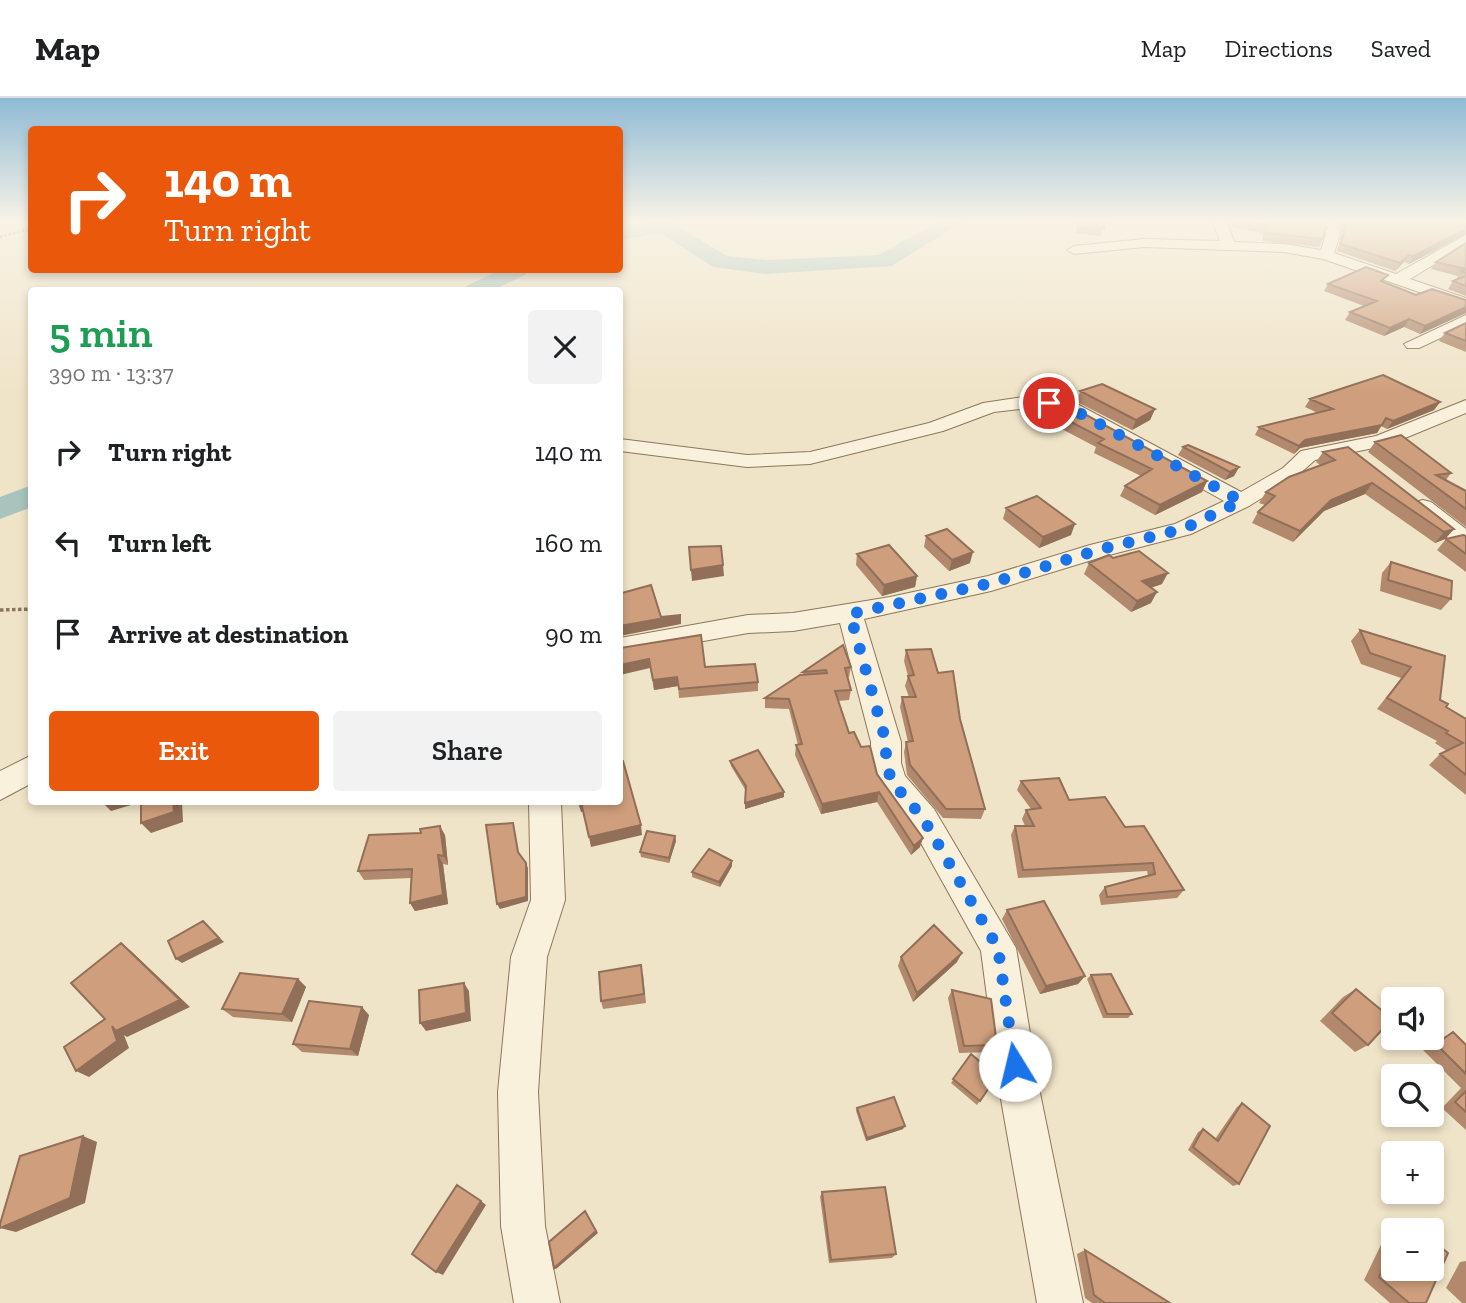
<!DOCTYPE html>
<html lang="en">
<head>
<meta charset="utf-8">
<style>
  body { margin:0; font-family:"Zilla Slab",serif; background:#f2f2f2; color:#202124; height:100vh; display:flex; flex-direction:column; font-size:26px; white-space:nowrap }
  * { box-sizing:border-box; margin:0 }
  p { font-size:23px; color:#757577 }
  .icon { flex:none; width:38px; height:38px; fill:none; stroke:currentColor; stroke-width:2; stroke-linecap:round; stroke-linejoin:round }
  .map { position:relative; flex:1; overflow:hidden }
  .sheet { position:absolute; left:28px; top:189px; width:595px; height:518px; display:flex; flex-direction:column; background:#fff; border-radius:7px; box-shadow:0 4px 10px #0003 }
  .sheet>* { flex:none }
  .hud { position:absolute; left:28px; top:28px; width:595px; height:147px; border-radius:7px; box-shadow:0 4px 10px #0003; background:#ea580c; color:#fff; overflow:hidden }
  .controls { position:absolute; left:1381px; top:889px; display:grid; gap:14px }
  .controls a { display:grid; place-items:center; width:63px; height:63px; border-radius:7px; background:#fff; box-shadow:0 4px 10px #0003; font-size:35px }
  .pin { position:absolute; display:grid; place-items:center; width:60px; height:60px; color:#fff; margin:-30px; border:4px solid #fff; border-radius:50%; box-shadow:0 2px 7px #0007 }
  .me { position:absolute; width:77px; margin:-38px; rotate:351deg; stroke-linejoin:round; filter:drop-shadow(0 0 5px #0008) }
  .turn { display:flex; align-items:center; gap:24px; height:147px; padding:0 21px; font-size:32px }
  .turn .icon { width:91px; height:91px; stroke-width:2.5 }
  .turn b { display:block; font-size:49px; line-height:60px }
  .round { display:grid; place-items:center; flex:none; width:74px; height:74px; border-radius:7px; background:#f2f2f2 }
  .headline { display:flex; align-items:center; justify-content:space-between; height:119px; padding:0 21px }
  h1 { font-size:42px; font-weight:600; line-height:52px; color:#1e9e55 }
  .primary-button { display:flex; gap:14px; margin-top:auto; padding:14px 21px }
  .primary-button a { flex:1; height:80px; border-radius:7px; background:#ea580c; color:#fff; font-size:28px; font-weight:600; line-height:80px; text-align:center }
  .primary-button a+a { background:#f2f2f2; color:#202124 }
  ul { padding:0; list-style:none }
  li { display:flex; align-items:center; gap:21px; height:91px; padding:0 21px }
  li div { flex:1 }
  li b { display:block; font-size:26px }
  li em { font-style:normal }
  header { display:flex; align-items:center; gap:42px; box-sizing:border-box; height:98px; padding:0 35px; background:#fff; border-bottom:2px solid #e0e0e0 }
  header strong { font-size:33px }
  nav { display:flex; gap:38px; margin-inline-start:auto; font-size:24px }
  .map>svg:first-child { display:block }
</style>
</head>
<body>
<header>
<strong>Map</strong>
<nav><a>Map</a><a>Directions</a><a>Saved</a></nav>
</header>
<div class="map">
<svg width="1466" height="1205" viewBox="0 0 1466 1205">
  <rect width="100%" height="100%" fill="#f0e4c8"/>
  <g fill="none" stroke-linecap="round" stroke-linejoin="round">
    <path fill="#a9c4bc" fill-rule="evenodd" d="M650 124H671L727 158 766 162 878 157 938 124H964L891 168 766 176 713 169 660 135 620 142V130Z
      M500 172H528L525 177 493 192H464L468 187Z
      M32 387V409L0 421V399Z"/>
    <g stroke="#8d765c" stroke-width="2">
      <path id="street" d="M1213 124H1227L1234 144 1284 146 1321 152 1326 136 1319 124H1333L1340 136 1334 155 1396 176 1466 137V147L1410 181 1466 200V210L1323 161 1284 154 1144 149 1074 156 1067 152 1074 148 1144 141 1220 143Z
        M1466 217V228L1419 250H1407L1404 246Z
        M1036 297 1079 307 1241 394 1283 370 1301 353 1376 338 1466 302V315L1388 347 1315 362 1297 378 1249 408 1191 436 1105 458 991 493 864 521 901 644V665L905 678 934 711 1016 850 1039 990 1083 1205H1037L999 990 981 853 912 729 877 684 871 665V644L840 525 793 533 748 535 620 558V540L748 517 793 515 890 499 988 478 1090 447 1175 426 1224 403 1066 315 1036 309 994 314 943 333 810 366 747 369 620 353V341L747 357 810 354 929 325 983 305Z
        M1423 402 1431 404 1466 431V450L1458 448 1415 414 1412 409 1415 404Z
        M32 657V685L0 702V673Z
        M529 704H561L565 802 547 859 538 994 545 1128 560 1205H514L501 1128 498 994 511 859 531 802Z"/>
    </g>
    <path stroke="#8d765c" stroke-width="2.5" stroke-dasharray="2.5 2" stroke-linecap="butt" d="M0 139 32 130"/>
    <path stroke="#8d765c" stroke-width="3.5" stroke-dasharray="3.5 2.5" stroke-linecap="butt" d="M0 512 32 511"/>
    <use href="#street" fill="#faf1dc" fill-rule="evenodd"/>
  </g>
  <path fill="#b2896c" d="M1078 124H1105L1101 138 1076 135Z
    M1233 124H1324L1323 141 1319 149 1263 143V135L1231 129Z
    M1335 124H1466V136L1409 166 1404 164 1395 173 1337 153 1342 135Z
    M1466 145V198L1448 191 1453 183 1456 181 1458 178 1431 171 1436 164Z
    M1384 184 1416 197 1466 202V215L1420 236 1404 229 1384 238 1345 222 1350 214 1364 208 1324 193 1328 186Z
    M1466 225V254L1439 243 1445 235Z
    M1080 293 1155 311 1150 322 1132 332 1077 304Z
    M1310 301 1440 304 1434 312 1387 331 1381 328 1377 335 1300 350 1294 356 1255 337 1259 329 1318 315 1305 309Z
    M1040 308 1207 383 1202 394 1155 417 1120 398 1125 388 1141 378 1094 355 1096 349 1037 318Z
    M1375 344 1451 375 1446 382 1466 393V429L1368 354Z
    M1183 349 1239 369 1234 378 1225 382 1178 357Z
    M1323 354 1454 431 1445 441 1435 445 1365 396 1324 413 1293 444 1252 425 1258 414 1265 407 1259 405 1266 394 1320 367 1316 364Z
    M1006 410 1071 437 1039 450 1003 421Z
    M926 438 970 465 949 473 924 449Z
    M1466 438V474L1437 452 1446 441Z
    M857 456 917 478 915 489 882 498 856 467Z
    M1113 460 1162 486 1151 490V505L1131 514 1084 476 1089 465Z
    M1391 464 1451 501 1441 512 1380 493 1382 475Z
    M1360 532 1445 558 1440 602 1446 609 1466 621V697L1429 667 1440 656 1447 653 1435 645 1437 643 1377 611 1401 580 1361 566 1351 543Z
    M620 550 705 569 758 584V593L679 600 678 588 654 592 650 570Z
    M906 552 938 575 960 621 985 711 981 721 943 720 907 677 904 654 906 644H908L900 609 902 599H909L905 588 908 578 904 563Z
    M851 569 849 579H848L851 592 849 602 838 603 849 635 861 649 920 749 911 757 877 704 821 716 795 657 796 647H798L789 611 765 610V600L803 576V574Z
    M730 663 784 694V699L745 711 746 693 731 668Z
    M1021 683 1069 702 1125 729 1184 792 1177 800 1101 807 1099 797 1105 789 1148 778 1147 773 1018 780 1011 737 1015 728H1025L1022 721 1026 712 1031 711 1017 692Z
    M445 737 448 767 443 766 448 806 415 813 410 805 411 780 364 782 358 773Z
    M675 738 676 743 669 765 641 759 640 754Z
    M732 763V768L720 789 692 779V774Z
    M1007 812 1085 878 1078 886 1040 896 1002 821Z
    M901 859 957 864 913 904 898 868Z
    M643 876 646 905 603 911 601 903Z
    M1091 877 1132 916 1128 920H1103L1087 881Z
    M298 881 306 889 292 924 233 919 222 911Z
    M1356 891 1368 947 1355 954 1320 923 1343 899Z
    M952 892 997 947 992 954 959 955 948 900Z
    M369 917 358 958 302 954 293 946Z
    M1453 934 1466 947V1032L1442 1010 1461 990 1423 952 1440 941Z
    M971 956 997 978 977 1007 951 985Z
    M1242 1005 1239 1086 1233 1088 1188 1052 1198 1034 1203 1031 1215 1041 1237 1009Z
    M857 1010 903 1031 866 1043 856 1013Z
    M822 1094 896 1156 892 1160 829 1165 820 1099Z
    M1407 1122 1419 1132H1393V1171L1426 1205H1390L1364 1182 1391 1126Z
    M1085 1152 1170 1205H1092L1085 1200 1077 1156Z
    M1466 1163V1205H1462L1446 1190 1460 1164Z"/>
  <path fill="#916f58" d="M1466 131V136L1409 166 1414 158Z
    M1409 157 1404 164 1395 173 1400 165Z
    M1466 209V215L1420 236 1425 228Z
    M1409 221 1404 229 1384 238 1390 230Z
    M1440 304 1434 312 1387 331 1393 323Z
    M1155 311 1150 322 1132 332 1136 322Z
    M1382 327 1377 335 1300 350 1294 356 1299 348 1305 342Z
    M1239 369 1234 378 1225 382 1230 374Z
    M1207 383 1202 394 1155 417 1160 407Z
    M1372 385 1365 396 1324 413 1293 444 1300 433 1331 402Z
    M1075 426 1071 437 1039 450 1043 439Z
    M1454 431 1445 441 1435 445 1444 434Z
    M973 454 970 465 949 473 952 462Z
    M723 467 724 478 692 483 691 472Z
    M1168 475 1162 486 1137 494 1142 483Z
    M917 478 915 489 882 498 884 487Z
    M1157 494 1151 505 1131 514 1137 503Z
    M681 517V526L620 538V528Z
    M649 561 650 570 620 577V567Z
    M677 579 678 588 654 592 653 582Z
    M784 694V699L745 711V705Z
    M879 694 877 704 821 716 822 706Z
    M102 704H141L111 713Z
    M173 704H182L183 724 151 735 141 725Z
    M578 704H581L584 713 581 714Z
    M641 727 642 737 591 749 589 739Z
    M440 728 445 737 448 767 444 758Z
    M675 738 676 743 669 765V760Z
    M923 740 920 749 911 757 914 748Z
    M438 757 443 766 448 806 415 813 410 805Z
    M732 763V768L720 789 719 784Z
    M526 765 528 770V803L500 811 497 806Z
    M203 823 224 844 182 865 176 861Z
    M121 845 131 853 190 909 127 939 124 937 129 950 89 979 76 973 112 928Z
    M962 855 957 864 913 904 917 895Z
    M1085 878 1078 886 1040 896 1046 888Z
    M298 881 306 889 292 924 282 916Z
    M464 885 469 893 471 923 426 933 420 925Z
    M362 909 369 917 358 958 350 951Z
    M905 1028 903 1031 866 1043 867 1040Z
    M83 1038 97 1044 85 1105 16 1134 0 1130Z
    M481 1103 486 1107 443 1177 436 1174Z
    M585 1113 598 1135 556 1171 554 1170Z"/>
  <path fill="#cf9f7d" stroke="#916f58" stroke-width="2" d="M1079 124H1105L1104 131 1078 128Z
    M1249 124H1324L1327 129 1323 141 1266 135V127Z
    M1344 124H1466V131L1414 158 1409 157 1400 165 1341 146 1346 127Z
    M1466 145V175L1461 173 1466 171 1436 164Z
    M1366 169 1388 177 1381 183 1416 197 1432 191 1466 202V209L1425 228 1409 221 1390 230 1350 214 1377 203 1328 186Z
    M1466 178V188L1453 183Z
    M1466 225V243L1445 235Z
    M1383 277 1440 304 1393 323 1386 320 1382 327 1305 342 1299 348 1259 329 1333 311 1310 301Z
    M1102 286 1155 311 1136 322 1080 293Z
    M1051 304 1068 307 1207 383 1160 407 1125 388 1152 371 1098 345 1104 341 1040 308Z
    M1401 337 1451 375 1436 377 1466 393V411L1375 344Z
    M1188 347 1239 369 1230 374 1183 349Z
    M1348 349 1454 431 1444 434 1372 385 1331 402 1300 433 1258 414 1275 398 1266 394 1289 379 1335 362 1323 354Z
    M1037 398 1075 426 1043 439 1006 410Z
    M947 431 973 454 952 462 926 438Z
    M1463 437 1466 438V456L1446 441Z
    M889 447 917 478 884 487 857 456Z
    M721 448 723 467 691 472 689 449Z
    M1139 453 1168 475 1142 483 1157 494 1137 503 1089 465 1109 457 1113 460Z
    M1391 464 1452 483 1451 501 1388 482Z
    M620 486 622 495 651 487 661 519 681 517 620 528Z
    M1360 532 1445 558 1440 602 1448 606 1446 609 1466 621V677L1440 656 1463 645 1446 635 1448 633 1387 600 1411 569 1370 555Z
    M701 537 705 569 755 566 758 584 679 591 677 579 653 582 649 561 620 567V550Z
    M843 547 851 569 845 570 851 592 835 593 849 635 854 634 861 649 870 648 877 676 923 740 914 748 879 694 822 706 796 647 802 646 789 601 765 600 800 577 827 575 826 572 803 574Z
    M931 551 938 575 953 573 960 621 985 711H946L910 667 906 644 913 643 902 599H916L908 578 914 577 906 552Z
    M758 652 784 694 745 705 746 688 730 663Z
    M623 663 641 727 589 739 581 704H620V664Z
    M1059 680 1069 702 1105 699 1125 729 1144 728 1184 792 1107 799 1105 789 1155 776 1153 765 1023 772 1015 728H1034L1026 712 1041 710 1021 683Z
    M141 704H173L174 714 141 725Z
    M513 725 518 754 526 765V799L497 806 486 727Z
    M440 728 444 758 438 757 443 797 410 805 412 771 358 773 369 737 421 735 420 731Z
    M647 733 675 738 669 760 640 754Z
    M709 751 732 763 719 784 692 774Z
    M1044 803 1085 878 1046 888 1007 812Z
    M203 823 219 840 176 861 168 843Z
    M934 827 962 855 917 895 901 859Z
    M121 845 180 902 116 933 112 928 117 943 76 973 64 949 105 921 71 885Z
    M641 867 644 896 601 903 599 874Z
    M240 875 298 881 282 916 222 911Z
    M1111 876 1132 916H1107L1091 877Z
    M464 885 466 915 420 925 419 892Z
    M1356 891 1392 921 1368 947 1332 915Z
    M952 892 991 901 997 947 964 948Z
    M309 903 362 909 350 951 293 946Z
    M1453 934 1466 947V976L1436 946Z
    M971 956 997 978 980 1003 953 981Z
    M1466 993V1014L1455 1004Z
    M894 999 905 1028 867 1040 857 1010Z
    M1242 1005 1270 1028 1239 1086 1193 1049 1203 1031 1218 1043Z
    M83 1038 70 1100 0 1130V1126L20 1058Z
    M457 1087 481 1103 436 1174 412 1156Z
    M885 1089 896 1156 831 1162 822 1094Z
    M585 1113 596 1133 554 1170 549 1144Z
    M1407 1122 1419 1132H1402Z
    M1432 1142 1448 1155 1426 1205H1409L1379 1179 1393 1150V1171H1432Z
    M1085 1152 1170 1205H1105L1094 1197Z"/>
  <linearGradient id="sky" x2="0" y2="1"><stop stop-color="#8fbad6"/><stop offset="0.42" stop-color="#f8f3e6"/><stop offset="1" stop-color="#f8f3e6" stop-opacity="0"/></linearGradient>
  <rect width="1466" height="293" fill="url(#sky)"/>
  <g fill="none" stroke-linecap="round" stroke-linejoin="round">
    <path stroke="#1a73e8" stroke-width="12" stroke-dasharray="0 21.6" d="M1015 967 998 850 923 720 892 684 886 665V644L850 516 991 485 1098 452 1183 431 1241 403 1072 311 1049 305"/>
  </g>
</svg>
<div class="controls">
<a><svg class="icon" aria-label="sound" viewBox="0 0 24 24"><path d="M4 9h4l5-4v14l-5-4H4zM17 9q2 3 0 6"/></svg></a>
<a><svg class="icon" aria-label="search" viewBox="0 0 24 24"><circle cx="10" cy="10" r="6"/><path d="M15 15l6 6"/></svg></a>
<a>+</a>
<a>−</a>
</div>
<div class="pin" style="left:1049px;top:305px;background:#d93025"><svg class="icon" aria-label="arrive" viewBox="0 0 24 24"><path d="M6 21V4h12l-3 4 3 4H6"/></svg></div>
<svg class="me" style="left:1015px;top:967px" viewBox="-20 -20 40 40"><circle r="19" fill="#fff"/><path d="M0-13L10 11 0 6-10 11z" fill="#1a73e8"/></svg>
<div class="hud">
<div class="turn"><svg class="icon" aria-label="right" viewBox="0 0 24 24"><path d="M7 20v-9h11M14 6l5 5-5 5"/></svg><div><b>140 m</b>Turn right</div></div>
</div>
<section class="sheet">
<div class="headline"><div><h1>5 min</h1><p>390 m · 13:37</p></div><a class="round"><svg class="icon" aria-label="close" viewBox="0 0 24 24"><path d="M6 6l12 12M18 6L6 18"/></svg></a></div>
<ul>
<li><svg class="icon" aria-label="right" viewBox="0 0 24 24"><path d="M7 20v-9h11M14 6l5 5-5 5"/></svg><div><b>Turn right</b></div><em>140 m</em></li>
<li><svg class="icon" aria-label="left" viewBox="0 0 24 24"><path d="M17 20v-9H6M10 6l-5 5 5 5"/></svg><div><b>Turn left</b></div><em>160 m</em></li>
<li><svg class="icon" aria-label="arrive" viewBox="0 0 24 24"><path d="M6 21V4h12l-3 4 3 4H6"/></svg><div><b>Arrive at destination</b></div><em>90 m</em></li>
</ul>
<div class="primary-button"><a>Exit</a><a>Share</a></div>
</section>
</div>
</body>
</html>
